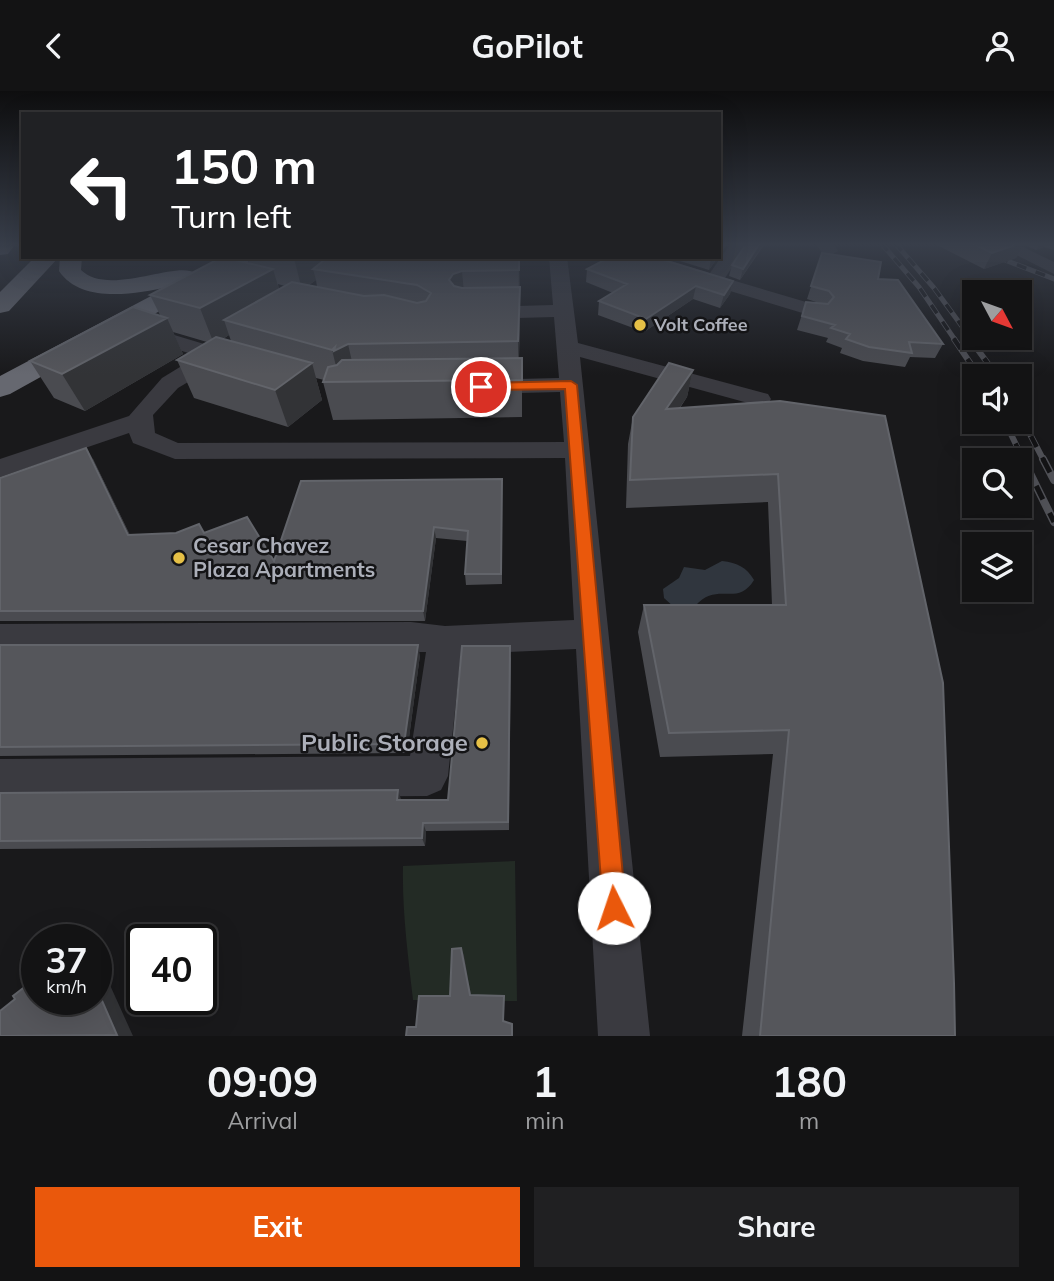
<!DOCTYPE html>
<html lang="en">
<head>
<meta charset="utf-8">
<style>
  body { margin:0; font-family:Mulish,sans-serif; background:#202022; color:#f1f3f6; height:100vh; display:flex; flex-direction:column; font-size:26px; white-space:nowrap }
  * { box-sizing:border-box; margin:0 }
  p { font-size:23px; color:#9d9ea0 }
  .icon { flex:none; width:38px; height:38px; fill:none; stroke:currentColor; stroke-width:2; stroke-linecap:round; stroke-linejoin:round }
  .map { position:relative; height:945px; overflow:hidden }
  .details { display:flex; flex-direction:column; background:#131314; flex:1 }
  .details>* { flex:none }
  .banner { position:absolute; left:21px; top:21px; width:700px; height:147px; border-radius:0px; box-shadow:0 7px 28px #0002,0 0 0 2px #323234; background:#202124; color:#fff; overflow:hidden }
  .needle { width:46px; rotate:131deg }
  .tools { position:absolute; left:962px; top:189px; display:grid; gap:14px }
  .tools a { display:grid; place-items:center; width:70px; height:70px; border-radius:0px; background:#131314; box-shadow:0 7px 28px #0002,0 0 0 2px #323234; font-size:35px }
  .speed { position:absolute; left:21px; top:833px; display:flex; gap:14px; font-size:35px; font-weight:700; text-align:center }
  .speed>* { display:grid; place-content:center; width:91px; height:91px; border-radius:50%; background:#131314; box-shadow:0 7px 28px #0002,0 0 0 2px #323234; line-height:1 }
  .speed small { font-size:18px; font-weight:400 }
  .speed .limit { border:4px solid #111; border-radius:10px; background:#fff; color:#111 }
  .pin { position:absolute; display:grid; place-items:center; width:60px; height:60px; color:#fff; margin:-30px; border:4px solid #fff; border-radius:50%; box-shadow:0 2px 7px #0007 }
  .me { position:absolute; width:77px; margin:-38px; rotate:356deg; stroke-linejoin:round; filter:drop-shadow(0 0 5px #0008) }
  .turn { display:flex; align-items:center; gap:24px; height:147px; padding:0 35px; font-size:32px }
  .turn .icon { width:91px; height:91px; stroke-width:2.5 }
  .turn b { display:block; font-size:49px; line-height:60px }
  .eta { display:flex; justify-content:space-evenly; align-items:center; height:119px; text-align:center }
  .eta b { font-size:42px; font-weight:700; line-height:49px }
  .cta { display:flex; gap:14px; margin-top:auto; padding:14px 35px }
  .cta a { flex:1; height:80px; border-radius:0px; background:#ea580c; color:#fff; font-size:28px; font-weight:700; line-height:80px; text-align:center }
  .cta a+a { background:#202022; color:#f1f3f6 }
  header { display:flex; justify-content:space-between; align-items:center; height:91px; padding:0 35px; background:#131314; font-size:32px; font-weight:700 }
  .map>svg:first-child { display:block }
</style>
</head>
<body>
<header><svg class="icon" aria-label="back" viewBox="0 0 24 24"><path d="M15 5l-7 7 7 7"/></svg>GoPilot<svg class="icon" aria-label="person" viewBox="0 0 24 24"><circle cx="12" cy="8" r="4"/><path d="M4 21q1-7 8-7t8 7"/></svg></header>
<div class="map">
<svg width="1054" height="945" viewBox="0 0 1054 945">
  <rect width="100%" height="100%" fill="#19191b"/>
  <path fill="#232b25" d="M515 770 517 910 413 909C408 864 402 820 403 775Z"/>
  <path fill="#30363e" d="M722 470C738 472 746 476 754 489 737 517 718 489 695 515L675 517 664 507 663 498 679 487 684 476 705 479Z"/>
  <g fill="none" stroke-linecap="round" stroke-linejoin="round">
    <path fill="#3a3a40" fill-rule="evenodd" d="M731 152H748L725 187 823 216 826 220 823 224H809L631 170 628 166H657L710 182Z
      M816 152H833L838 160 829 165 823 164Z
      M993 152H1015L1054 171V183Z
      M549 166H567L578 252 768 303 771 308 768 313 759 315 580 266 650 945H598L576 558 461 563 448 685 441 699 427 705 0 708V668L410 665 426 561H0V533L411 531 445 535 574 529 565 367 175 368 133 352 129 342 0 386V368L129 325 162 287 198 265 153 251 150 246 153 241 161 240 214 256H229L232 261 225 269 178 297 153 324 155 342 178 352 564 351 560 301 478 303 470 301 466 296 470 291 478 289 559 287 554 226 477 228 470 226 467 222 470 218 477 216 553 214Z"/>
    <path fill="#666870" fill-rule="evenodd" d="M0 152H16L8 163 0 164Z
      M35 166H59L9 220 0 222V201Z
      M60 166H82L81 179C108 206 177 169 195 182L223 166H251L248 171 10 303 0 306V285L168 196C135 203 81 213 59 180Z"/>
    <g stroke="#515258" stroke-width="5">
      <path id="rail-far2" d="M881 152 919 196 955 249
        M895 152 934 197 972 249
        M961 152 1054 188"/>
    </g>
    <g stroke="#515258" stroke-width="6">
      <path id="rail-far1" d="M954 248 979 285
        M970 248 997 285
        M1020 324 1044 370
        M1005 331 1024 370"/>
    </g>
    <g stroke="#515258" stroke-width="8">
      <path id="rail" d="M1023 368 1054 431
        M1043 368 1054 389"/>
    </g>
    <use href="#rail-far2" stroke="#141416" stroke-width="3.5" stroke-dasharray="10" stroke-linecap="butt"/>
    <use href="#rail-far1" stroke="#141416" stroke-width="4.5" stroke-dasharray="12" stroke-linecap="butt"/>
    <use href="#rail" stroke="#141416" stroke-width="5" stroke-dasharray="15" stroke-linecap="butt"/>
  </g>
  <path fill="#4a4b50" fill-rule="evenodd" d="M747 152H811V154H764L740 189 729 185 732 174Z
    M933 152H1054V159L1044 156 1036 159 1023 153 1016 167 984 178Z
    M822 162 878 188 943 253 935 267 910 266 905 276 863 270 840 262 842 257 826 251 828 247 797 239 806 211 819 212 807 208Z
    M247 166H519L520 229 519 267H522V326L333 329 323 291 324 289 316 287 322 309 288 336 194 307 177 269 207 251 173 241 183 263 85 320 54 307 30 270 160 224 150 204 249 172ZM316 189 317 196 309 194ZM278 193 285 195 279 199ZM229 244 231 250 223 248Z
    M667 166H718L709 179Z
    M587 178 733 190 730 203 720 217 693 208 644 241 598 224 599 210 613 202 586 191Z
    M693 279 687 306 680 317 780 310 955 945H742L773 663 660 666 638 541 644 514H772L768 411 626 417 628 353 633 326Z
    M93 368 130 444 204 442 274 470 502 388V493L466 494 465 483 467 450 436 447 425 530H0V387Z
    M0 554 420 564 407 662 0 665Z
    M511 565 509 739 426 740 425 755 0 758V702L401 708V709H448Z"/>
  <path fill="#323336" d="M723 152H728L719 164V157Z
    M760 152H764L740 189 743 178Z
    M1021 152H1024L1016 167 984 178 992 162Z
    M1040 152H1046L1044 156 1036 159Z
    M345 166 313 178 316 189 302 199 294 167Z
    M519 166 520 229 518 285V250Z
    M712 166H718L709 179 711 168Z
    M273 178 283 212 224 229 229 244 214 253 200 217Z
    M462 180 465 213 449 189 453 183Z
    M733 190 730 203 720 217 724 204Z
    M696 195 693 208 644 241 646 228Z
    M167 227 183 263 85 320 62 283Z
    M348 253 356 288 340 291 332 259 335 256Z
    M312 272 322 309 288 336 275 299Z
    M693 279 687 306 660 345 666 318Z
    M86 357 93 368 135 455 128 444Z
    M434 436 436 447 425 530 423 520Z
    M418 554 420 564 407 662 404 653Z
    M398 699 401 708 400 718 397 709Z
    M423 732 426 740 425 755 422 747Z
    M461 857 464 864 472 910 470 904Z
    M96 880 105 883 133 945H116L96 896Z"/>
  <path fill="#55565b" stroke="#62646a" stroke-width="2" d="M747 152H760L743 178 732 174Z
    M972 152H1021L992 162Z
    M822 162 881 171 878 188 898 189 943 253 909 251 912 262 869 256 846 248 850 243 831 237 835 234 802 225 806 211 828 213 834 206 829 200 811 195Z
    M222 166 273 178 200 217 150 204Z
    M328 166H519V179L462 180 453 183 449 189 454 195 462 197 520 196 518 250 348 253 334 260 335 256 332 259 224 229 292 191 364 205 384 204 417 212 426 210 431 202 417 194 313 178Z
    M610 166H654L733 190 724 204 696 195 646 228 599 210 627 193 587 178Z
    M133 216 167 227 62 283 30 270Z
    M216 246 312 272 275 299 177 269Z
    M522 267V289L323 291 328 276 337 274 342 269Z
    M669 272 693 279 666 318 780 310 885 325 943 592 954 892 955 945H760L789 639 669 642 644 514H786L778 383 630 389 633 326Z
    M86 357 128 444 176 442 199 433 204 442 247 426 274 470 301 390 502 388 501 483H465L468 440 434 436 423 520H0V387Z
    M0 554H418L404 653 0 656Z
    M462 555H510L508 731 423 732 422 747 0 750V702L398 699 397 709H448Z
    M461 857 470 904 504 905 503 930 512 933V945H406L407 936H416L419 905H450L452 858Z
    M36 887 37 888V908H96V896L117 944 0 945V920L15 908 13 905Z"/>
  <linearGradient id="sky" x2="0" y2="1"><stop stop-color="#0e0e0f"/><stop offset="0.54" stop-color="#383e4a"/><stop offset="1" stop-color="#383e4a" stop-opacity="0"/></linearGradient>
  <rect width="1054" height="284" fill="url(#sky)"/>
  <path fill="#ea580c" stroke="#983908" stroke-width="2" d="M571 290 577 294 626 817 623 825 614 828 606 825 603 817 565 298 481 299 475 296 481 292Z"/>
  <g fill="#e6c046" stroke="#141416" stroke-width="2.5">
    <circle cx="640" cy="234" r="7"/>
    <circle cx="179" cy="467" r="7"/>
    <circle cx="482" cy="652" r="7"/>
  </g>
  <g text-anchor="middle" stroke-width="5" stroke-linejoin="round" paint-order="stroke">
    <g font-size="18" font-weight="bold" fill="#acafb9" stroke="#141416" text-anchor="start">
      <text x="654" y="240">Volt Coffee</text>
    </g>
    <g font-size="21" font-weight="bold" fill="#acafb9" stroke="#141416" text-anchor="start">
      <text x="193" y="462">Cesar Chavez<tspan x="193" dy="24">Plaza Apartments</tspan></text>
    </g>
    <g font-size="24" font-weight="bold" fill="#acafb9" stroke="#141416" text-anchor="end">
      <text x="468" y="660">Public Storage</text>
    </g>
  </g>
</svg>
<div class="tools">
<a><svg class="needle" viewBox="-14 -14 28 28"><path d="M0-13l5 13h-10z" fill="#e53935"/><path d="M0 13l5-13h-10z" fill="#9d9ea0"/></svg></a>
<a><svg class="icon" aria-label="sound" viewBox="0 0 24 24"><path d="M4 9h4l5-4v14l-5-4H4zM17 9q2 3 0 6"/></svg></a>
<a><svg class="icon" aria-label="search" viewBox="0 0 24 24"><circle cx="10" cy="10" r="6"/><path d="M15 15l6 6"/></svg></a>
<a><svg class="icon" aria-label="layers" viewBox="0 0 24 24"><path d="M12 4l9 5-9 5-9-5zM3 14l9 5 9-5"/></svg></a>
</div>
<div class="speed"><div>37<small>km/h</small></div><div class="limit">40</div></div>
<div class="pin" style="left:481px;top:296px;background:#d93025"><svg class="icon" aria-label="arrive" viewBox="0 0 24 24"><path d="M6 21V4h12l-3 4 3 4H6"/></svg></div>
<svg class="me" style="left:614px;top:817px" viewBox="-20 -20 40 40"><circle r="19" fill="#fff"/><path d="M0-13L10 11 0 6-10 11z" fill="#ea580c"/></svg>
<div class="banner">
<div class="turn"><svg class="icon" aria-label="left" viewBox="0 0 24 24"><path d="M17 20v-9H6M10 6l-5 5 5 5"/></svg><div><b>150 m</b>Turn left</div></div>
</div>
</div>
<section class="details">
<div class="eta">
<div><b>09:09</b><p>Arrival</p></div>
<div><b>1</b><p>min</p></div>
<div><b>180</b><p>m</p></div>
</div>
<div class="cta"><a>Exit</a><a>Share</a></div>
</section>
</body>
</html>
